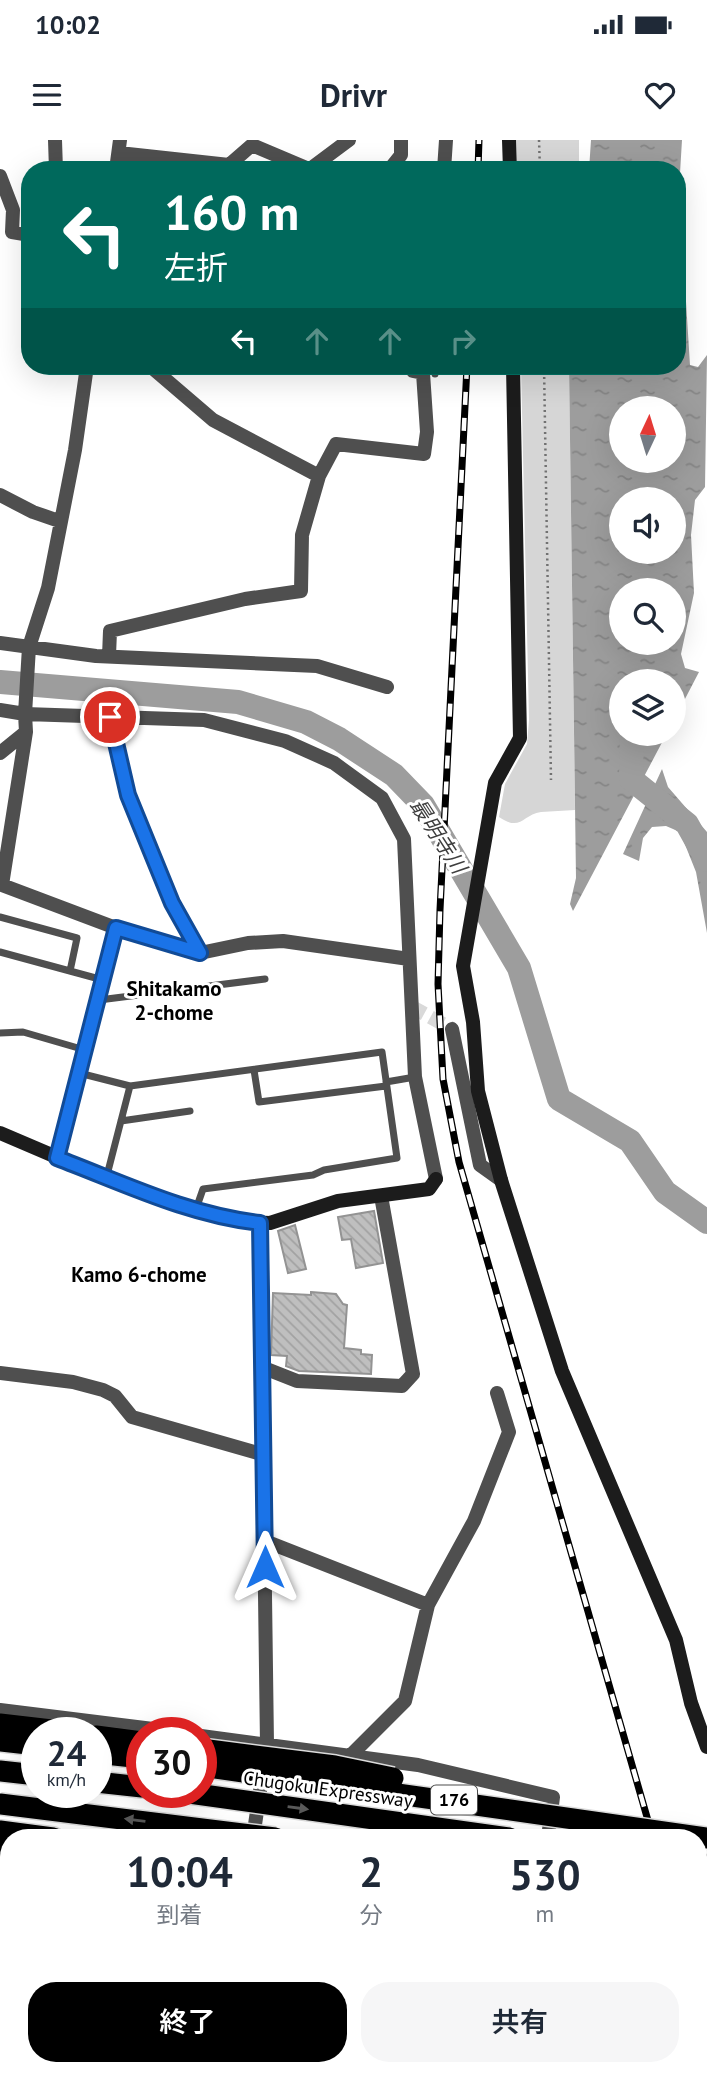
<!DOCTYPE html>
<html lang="ja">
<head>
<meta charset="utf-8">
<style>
  body { margin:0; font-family:"PT Sans","Noto Sans JP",sans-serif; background:#f6f6f7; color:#1f2937; height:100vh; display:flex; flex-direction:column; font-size:26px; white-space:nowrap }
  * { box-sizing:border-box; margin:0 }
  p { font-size:23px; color:#747a83 }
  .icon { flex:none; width:38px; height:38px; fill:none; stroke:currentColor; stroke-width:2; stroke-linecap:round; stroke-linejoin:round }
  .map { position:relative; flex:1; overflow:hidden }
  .drawer { position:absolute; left:0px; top:1689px; width:707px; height:247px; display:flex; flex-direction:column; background:#fff; border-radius:28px 28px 0 0; box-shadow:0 7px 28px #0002 }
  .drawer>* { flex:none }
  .top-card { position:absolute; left:21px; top:21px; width:665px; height:214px; border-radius:28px; box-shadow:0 7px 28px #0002; background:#00695c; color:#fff; overflow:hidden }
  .needle { width:46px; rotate:4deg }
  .controls { position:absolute; left:609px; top:256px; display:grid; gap:14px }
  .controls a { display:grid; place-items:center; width:77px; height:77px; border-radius:50%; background:#fff; box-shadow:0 7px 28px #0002; font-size:35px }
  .speed { position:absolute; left:21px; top:1577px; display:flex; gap:14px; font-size:35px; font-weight:700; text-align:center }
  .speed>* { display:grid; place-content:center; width:91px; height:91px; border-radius:50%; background:#fff; box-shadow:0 7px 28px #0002; line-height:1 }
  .speed small { font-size:18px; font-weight:400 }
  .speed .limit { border:10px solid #d22; background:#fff; color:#111 }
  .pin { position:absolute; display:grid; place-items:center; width:60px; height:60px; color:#fff; margin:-30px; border:4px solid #fff; border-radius:50%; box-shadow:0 2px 7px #0007 }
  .me { position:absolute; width:77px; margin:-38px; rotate:0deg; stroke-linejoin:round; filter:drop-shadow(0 0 5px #0008) }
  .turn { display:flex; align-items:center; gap:24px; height:147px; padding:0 28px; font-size:32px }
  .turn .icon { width:91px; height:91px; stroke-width:2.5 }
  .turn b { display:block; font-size:49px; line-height:60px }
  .lanes { display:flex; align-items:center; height:66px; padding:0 28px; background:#0003; justify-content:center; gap:35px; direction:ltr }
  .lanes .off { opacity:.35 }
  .eta { display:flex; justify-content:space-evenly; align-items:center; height:119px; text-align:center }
  .eta b { font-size:42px; font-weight:600; line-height:49px }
  .button { display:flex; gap:14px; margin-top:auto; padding:14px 28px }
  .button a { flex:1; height:80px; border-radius:28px; background:#000; color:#fff; font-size:28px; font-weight:600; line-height:80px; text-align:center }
  .button a+a { background:#f6f6f7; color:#1f2937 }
  .status { display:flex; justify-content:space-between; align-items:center; height:49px; padding:0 35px; background:#fff; direction:ltr }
  .status svg { height:19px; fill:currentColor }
  header { display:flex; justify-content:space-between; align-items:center; height:91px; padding:0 28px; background:#fff; font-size:32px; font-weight:600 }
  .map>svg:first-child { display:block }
</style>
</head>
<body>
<div class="status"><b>10:02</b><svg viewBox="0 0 49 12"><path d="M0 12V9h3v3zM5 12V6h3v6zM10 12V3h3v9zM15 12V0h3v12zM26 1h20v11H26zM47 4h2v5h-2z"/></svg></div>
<header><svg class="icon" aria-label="menu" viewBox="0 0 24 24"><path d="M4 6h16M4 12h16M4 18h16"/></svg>Drivr<svg class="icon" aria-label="heart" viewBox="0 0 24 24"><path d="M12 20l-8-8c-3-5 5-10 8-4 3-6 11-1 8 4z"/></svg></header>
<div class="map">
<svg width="707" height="1934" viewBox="0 0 707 1934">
  <defs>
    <pattern id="water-ripples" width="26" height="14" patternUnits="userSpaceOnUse" patternTransform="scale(1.75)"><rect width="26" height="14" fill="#9d9d9d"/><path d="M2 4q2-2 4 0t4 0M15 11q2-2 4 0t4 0" fill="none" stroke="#858585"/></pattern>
    <pattern id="building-back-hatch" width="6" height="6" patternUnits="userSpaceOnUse" patternTransform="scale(1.75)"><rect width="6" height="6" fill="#bfbfbf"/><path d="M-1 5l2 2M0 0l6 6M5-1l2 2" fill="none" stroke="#a2a2a2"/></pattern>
  </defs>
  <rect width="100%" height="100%" fill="#fff"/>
  <path fill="#d6d6d6" d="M516 0H579V30H517Z
    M521 226H569L575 670C564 671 552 671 541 672 522 675 521 692 499 677L505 644 527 604 529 580Z"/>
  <path fill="url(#water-ripples)" fill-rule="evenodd" d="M591 0H682L679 50 690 225 698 227 707 215 705 347 695 360 691 395 694 453 681 514 685 528 699 532 674 580V541H621V593H667L573 771 570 764 576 738 569 226H677V30H589ZM621 268H674V320H621ZM621 359H674V411H621ZM621 450H674V502H621Z
    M662 629 668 647 707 692V793L696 732 680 692 666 686 652 687 643 698 639 721 623 714Z"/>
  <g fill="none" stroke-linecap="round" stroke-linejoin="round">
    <path stroke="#9d9d9d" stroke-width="24" d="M0 542 238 562 306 582 339 599 394 635 423 665 519 828 559 959 630 1001 665 1052 707 1082
      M632 593 631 639 687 684 707 720"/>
  </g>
  <path fill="url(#building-back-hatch)" stroke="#939393" stroke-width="2" d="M374 1071 383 1123 356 1128 351 1099 342 1100 338 1077Z
    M295 1085 306 1129 288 1133 278 1091Z
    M311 1152 336 1154 343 1164 347 1165 344 1208 361 1210V1214L372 1215 371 1234 299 1231 286 1226 287 1216 271 1215 273 1153 311 1155Z"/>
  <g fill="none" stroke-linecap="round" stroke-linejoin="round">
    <path stroke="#d9d9d9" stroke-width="14" stroke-dasharray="14 7" stroke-linecap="butt" d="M412 867 452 889
      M706 1934 707 1933"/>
    <g stroke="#dbdbdb" stroke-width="24">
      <path id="highway" d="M0 1584 69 1592
        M96 1596 142 1602
        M0 1601 37 1605
        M96 1613 142 1618
        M0 1631 37 1635
        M96 1642 142 1647
        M0 1691 53 1698
        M0 1709 9 1710
        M698 1724 707 1725
        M698 1755 707 1757
        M698 1784 707 1785"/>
    </g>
    <path stroke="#717171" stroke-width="2.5" stroke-dasharray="2 3.5" stroke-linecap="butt" d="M539 0 540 30
      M544 226 551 640
      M156 1934 157 1927"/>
    <path stroke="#4f4f4f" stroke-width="7" d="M435 234V226
      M0 777 77 798 70 831
      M0 812 103 840
      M99 860 265 839
      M0 893 23 892 85 910
      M254 930 259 962 386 946
      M79 933 130 946 382 912 397 1018 324 1030 313 1035 203 1049 196 1069
      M386 942 415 937
      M121 981 190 971
      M57 1017 116 788
      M106 1039 130 946"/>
    <path stroke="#4f4f4f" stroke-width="14" d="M55 0 56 30
      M119 13 229 25 252 5 311 30
      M310 29 349 0
      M116 30 120 0
      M389 30 401 15V0
      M444 30 446 0
      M0 36 13 70 12 92 30 95
      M150 226 213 280 319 336
      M0 355 33 372 59 381
      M0 503 96 516 317 526 387 547
      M109 516 110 491 245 459 301 451 302 395 319 336 336 304 424 314 427 292 423 233 413 231 414 226
      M0 570 25 574 29 507 48 448 75 310 87 226
      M110 577 128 655 172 763 200 813
      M0 613 26 592
      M409 819 283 801 248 803 200 813 116 788 2 745 26 592 25 574 204 580 285 601 334 623 382 658 404 699 415 937 436 1039
      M452 889 480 1025 501 1040
      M264 1228 297 1241 402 1246 413 1234 381 1056
      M0 1233 73 1242 103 1250 115 1256 132 1277 265 1315
      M265 1401 428 1465
      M0 1570 177 1592
      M201 1596 418 1625 553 1657 548 1698
      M351 1615 405 1561 428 1465 474 1381 509 1292 497 1253
      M253 1698 267 1604 260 1083
      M0 1724 9 1725
      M250 1927V1934
      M571 1927 573 1934"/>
    <path stroke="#1c1c1c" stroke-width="14" d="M509 0 510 30
      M513 226 520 598 495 643 463 826 473 882 478 951 501 1040 562 1231 676 1500 691 1563 707 1607
      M0 993 122 1045 180 1065 248 1082 270 1083 338 1061 429 1049 436 1039"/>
    <use href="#highway" stroke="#000" stroke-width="21"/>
    <g stroke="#000" stroke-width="7">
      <path id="rail" d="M478 30 479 0
        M467 226 440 770 438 844 443 939 459 1022 653 1698
        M698 1852 707 1884
        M698 1887 707 1918"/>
    </g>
    <use href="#rail" stroke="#fff" stroke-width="4.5" stroke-dasharray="13" stroke-linecap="butt"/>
    <g stroke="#dbdbdb" stroke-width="24" stroke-linecap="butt">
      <path id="highway-bridge" d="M201 1609 335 1626 393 1638
        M201 1626 707 1698
        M182 1652 509 1698
        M0 1664 275 1698"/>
    </g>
    <use href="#highway-bridge" stroke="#000" stroke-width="21"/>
  </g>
  <defs><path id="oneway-solid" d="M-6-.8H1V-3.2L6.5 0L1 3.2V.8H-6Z" transform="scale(1.75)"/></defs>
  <g fill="#595959">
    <use href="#oneway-solid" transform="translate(298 1668) rotate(8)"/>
    <use href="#oneway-solid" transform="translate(135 1680) rotate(-173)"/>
  </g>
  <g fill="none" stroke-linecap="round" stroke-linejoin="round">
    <g stroke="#114b97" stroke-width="18">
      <path id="route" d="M110 577 128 655 172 763 200 813 116 788 57 1018C123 1043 188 1075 260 1083L265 1427"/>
    </g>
    <use href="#route" stroke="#1a73e8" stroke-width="12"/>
  </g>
  <g text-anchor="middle" stroke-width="6" stroke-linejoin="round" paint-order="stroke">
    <rect fill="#fff" stroke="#4c4c4c" stroke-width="2" x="431" y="1645.5" width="46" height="29" rx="5"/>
    <g font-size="18" font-weight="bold" fill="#000">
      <text x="454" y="1666">176</text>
    </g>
    <g font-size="19" fill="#000" stroke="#fff">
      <text transform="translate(328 1649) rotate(8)" y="7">Chugoku Expressway</text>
    </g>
    <g font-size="21" font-style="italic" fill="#3e3e3e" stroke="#fff">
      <text transform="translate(438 696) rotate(57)" y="7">最明寺川</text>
    </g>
    <g font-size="21" font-weight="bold" fill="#000" stroke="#fff">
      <text x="174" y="856">Shitakamo<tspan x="174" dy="24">2-chome</tspan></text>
      <text x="139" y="1142">Kamo 6-chome</text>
    </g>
  </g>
</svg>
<div class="controls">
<a><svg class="needle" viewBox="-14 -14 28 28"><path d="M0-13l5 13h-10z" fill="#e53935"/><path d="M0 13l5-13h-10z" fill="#747a83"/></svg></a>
<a><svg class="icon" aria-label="sound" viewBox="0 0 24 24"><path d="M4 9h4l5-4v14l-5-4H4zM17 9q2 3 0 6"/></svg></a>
<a><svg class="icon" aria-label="search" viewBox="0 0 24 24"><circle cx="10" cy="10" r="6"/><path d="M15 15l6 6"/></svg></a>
<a><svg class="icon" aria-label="layers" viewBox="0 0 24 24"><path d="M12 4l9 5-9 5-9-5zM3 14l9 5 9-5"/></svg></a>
</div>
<div class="speed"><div>24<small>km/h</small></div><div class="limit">30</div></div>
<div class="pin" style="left:110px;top:577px;background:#d93025"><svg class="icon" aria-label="arrive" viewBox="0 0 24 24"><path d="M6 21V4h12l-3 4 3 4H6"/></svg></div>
<svg class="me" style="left:265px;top:1427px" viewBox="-20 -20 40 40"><path d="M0-17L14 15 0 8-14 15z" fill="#1a73e8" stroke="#fff" stroke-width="4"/></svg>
<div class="top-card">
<div class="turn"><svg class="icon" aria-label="left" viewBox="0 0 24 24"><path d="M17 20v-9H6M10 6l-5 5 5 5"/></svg><div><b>160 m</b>左折</div></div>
<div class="lanes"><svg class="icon" aria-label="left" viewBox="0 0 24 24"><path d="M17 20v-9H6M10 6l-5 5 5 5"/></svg><svg class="icon off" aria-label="ahead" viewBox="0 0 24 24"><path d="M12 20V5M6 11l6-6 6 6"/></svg><svg class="icon off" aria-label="ahead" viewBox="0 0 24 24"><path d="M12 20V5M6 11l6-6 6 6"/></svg><svg class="icon off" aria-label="right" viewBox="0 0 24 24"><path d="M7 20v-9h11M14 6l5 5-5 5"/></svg></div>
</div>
<section class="drawer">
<div class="eta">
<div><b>10:04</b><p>到着</p></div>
<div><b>2</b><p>分</p></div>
<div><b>530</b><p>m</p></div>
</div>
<div class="button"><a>終了</a><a>共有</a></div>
</section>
</div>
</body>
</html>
